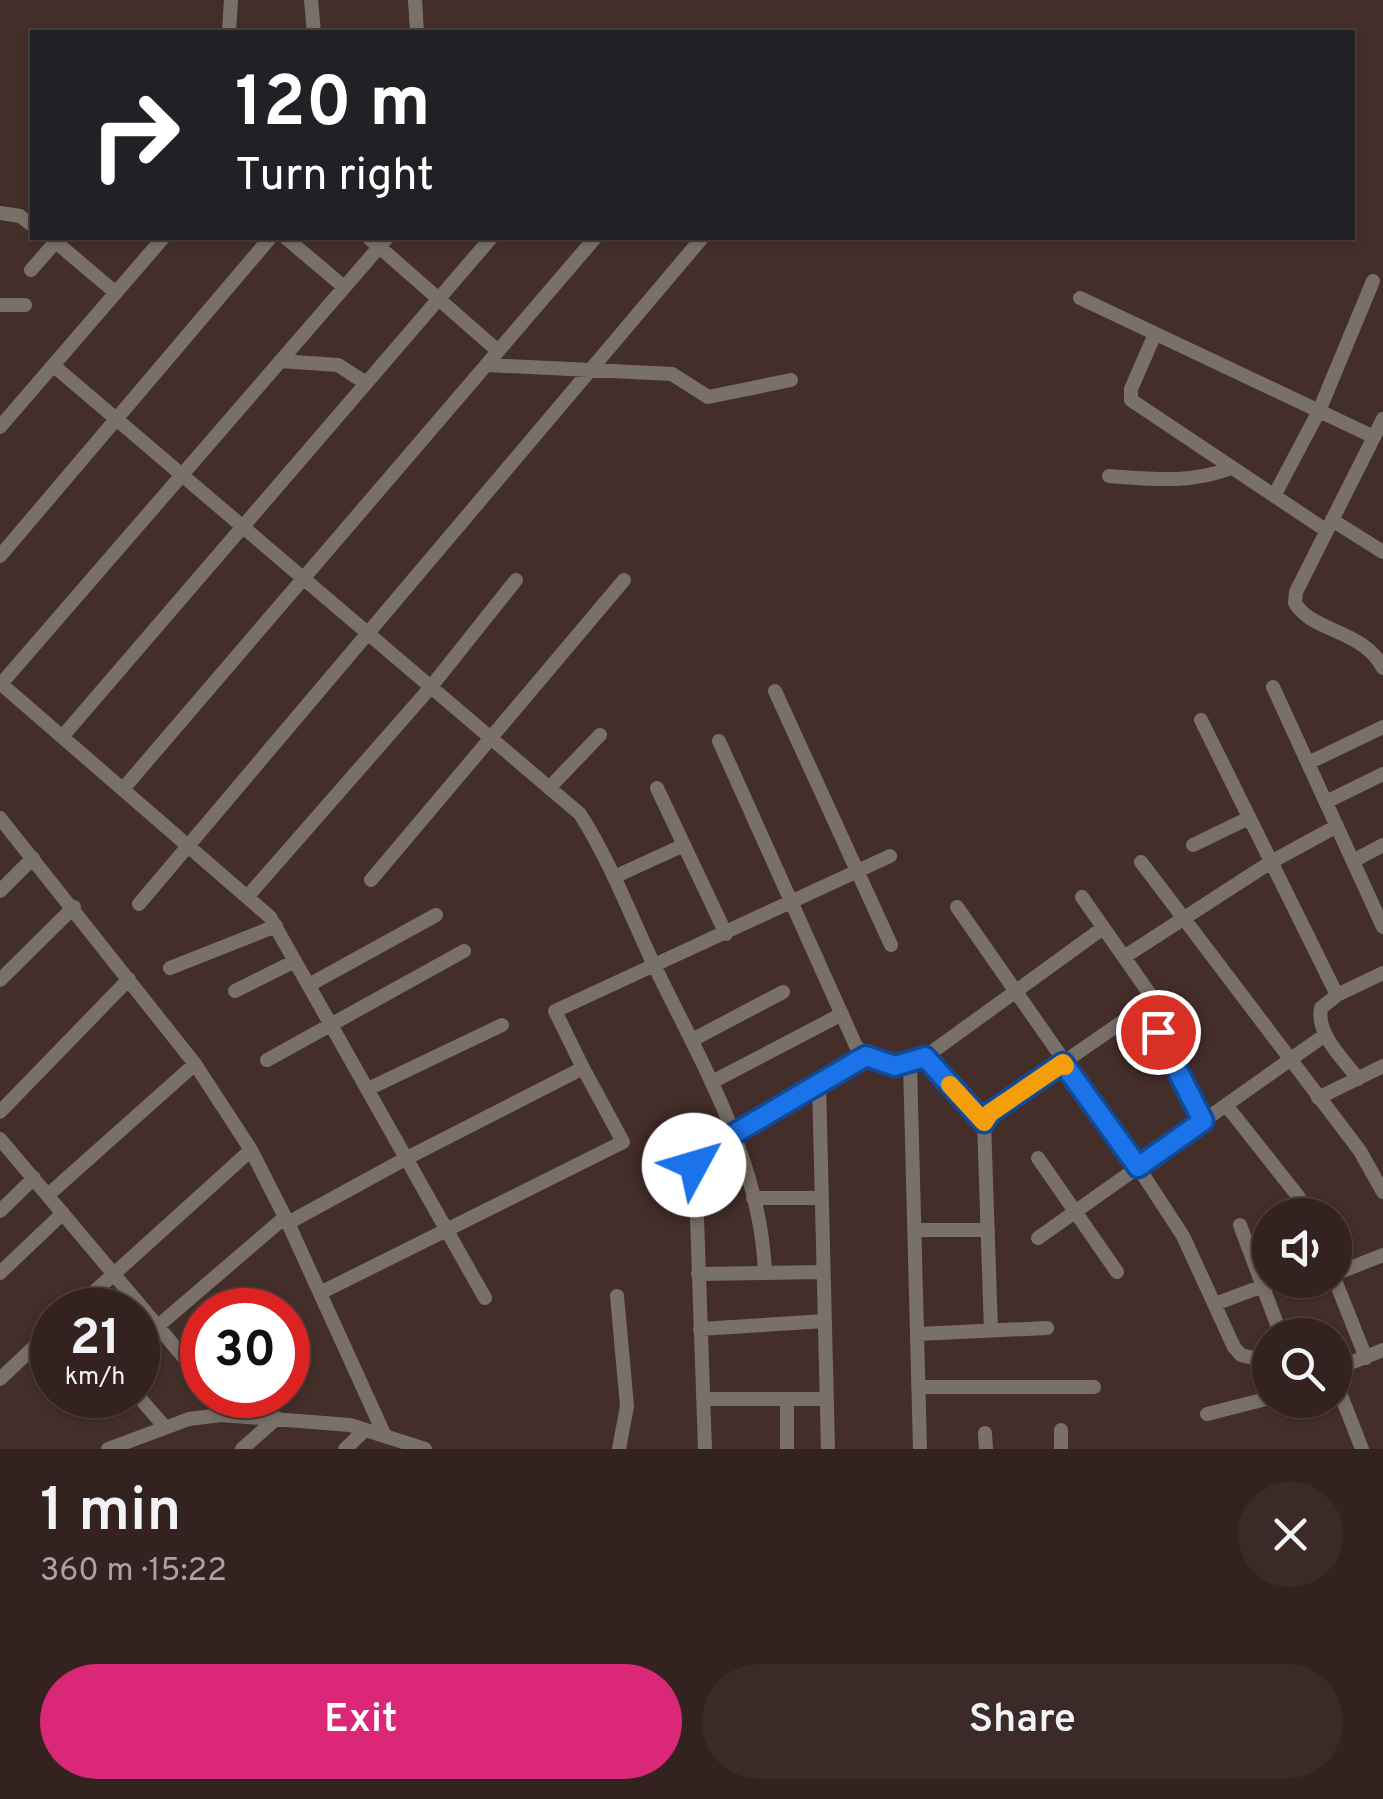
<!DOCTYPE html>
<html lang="en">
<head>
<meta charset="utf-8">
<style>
  body { margin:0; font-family:Overpass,sans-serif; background:#3b2a28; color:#f1f3f6; height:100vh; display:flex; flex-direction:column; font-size:38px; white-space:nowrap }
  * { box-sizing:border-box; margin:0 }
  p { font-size:32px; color:#a9a4a4 }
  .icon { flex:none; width:55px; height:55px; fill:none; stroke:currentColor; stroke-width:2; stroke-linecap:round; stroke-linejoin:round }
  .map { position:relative; height:1449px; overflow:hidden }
  .sheet { display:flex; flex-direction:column; background:#33221f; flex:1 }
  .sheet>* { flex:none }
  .top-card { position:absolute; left:30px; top:30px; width:1325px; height:210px; border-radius:0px; box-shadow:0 2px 8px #0004,0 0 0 2px #4e3f3d; background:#202124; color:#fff; overflow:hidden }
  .fabs { position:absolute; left:1252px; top:1198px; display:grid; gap:20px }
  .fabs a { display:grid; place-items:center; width:100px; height:100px; border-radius:50%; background:#33221f; box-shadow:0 2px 8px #0004,0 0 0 2px #4e3f3d; font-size:50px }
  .speed { position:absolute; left:30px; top:1288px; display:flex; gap:20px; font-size:50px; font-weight:700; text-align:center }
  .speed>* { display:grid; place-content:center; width:130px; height:130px; border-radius:50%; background:#33221f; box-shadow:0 2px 8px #0004,0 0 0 2px #4e3f3d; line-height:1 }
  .speed small { font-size:25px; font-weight:400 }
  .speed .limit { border:15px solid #d22; background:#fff; color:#111 }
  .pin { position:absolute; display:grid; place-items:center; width:85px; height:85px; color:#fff; margin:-42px; border:5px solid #fff; border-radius:50%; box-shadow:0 2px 10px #0007 }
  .me { position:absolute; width:110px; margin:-55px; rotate:51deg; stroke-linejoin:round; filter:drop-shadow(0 0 8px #0008) }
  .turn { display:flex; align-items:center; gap:35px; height:210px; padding:0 40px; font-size:45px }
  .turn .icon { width:130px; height:130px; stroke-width:2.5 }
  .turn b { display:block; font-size:70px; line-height:85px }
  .round { display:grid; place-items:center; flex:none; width:105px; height:105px; border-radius:52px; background:#3b2a28 }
  .head { display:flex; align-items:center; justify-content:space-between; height:170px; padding:0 40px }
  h1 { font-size:60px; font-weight:600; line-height:75px }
  .action { display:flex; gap:20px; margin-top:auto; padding:20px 40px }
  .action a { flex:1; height:115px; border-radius:60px; background:#db2777; color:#fff; font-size:40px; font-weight:600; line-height:115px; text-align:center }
  .action a+a { background:#3b2a28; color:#f1f3f6 }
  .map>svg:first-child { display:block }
</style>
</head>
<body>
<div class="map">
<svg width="1383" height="1449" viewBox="0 0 1383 1449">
  <rect width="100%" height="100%" fill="#442e29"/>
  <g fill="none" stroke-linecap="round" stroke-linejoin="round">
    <path stroke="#797169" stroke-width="14" d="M311 0 314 32
      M415 0 417 32
      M229 32 231 0
      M0 213 20 216 32 225
      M51 238 116 293
      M286 238 344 287
      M369 238 498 351
      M31 270 59 238
      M1080 298 1374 437
      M0 305H25
      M1155 334 1131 389V400L1327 531
      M280 361 338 365 366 383
      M486 365 672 374 708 397 791 380
      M54 366 580 814C610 861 630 914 654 965 701 1062 761 1162 765 1273
      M1383 419 1296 592 1295 603C1313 633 1363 629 1383 668
      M0 427 163 238
      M1109 476C1152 479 1190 484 1231 468
      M1274 496 1319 411 1373 281
      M1332 520 1383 552
      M0 556 270 238
      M0 683 270 917 485 1298
      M1 684 387 238
      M1273 687 1383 927
      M775 691 891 945
      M1201 720 1337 995
      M62 737 491 238
      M719 741 856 1046C876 1067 899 1069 925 1057L1103 928
      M1308 763 1383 727
      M549 788 600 735
      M657 788 726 934
      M123 789 595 238
      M1326 802 1383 774
      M0 818 195 1064 251 1150 288 1223 385 1436
      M1193 845 1249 818
      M1353 861 1383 845
      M1141 862 1360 1151 1383 1192
      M614 877 684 845
      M371 880 624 580
      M0 891 33 858
      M247 897 430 688 516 580
      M1082 897 1170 1023
      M139 904 702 238
      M957 907 1138 1167 1183 1236 1234 1347 1241 1355 1270 1362
      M1124 957 1271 862 1337 826
      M170 968 276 926
      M0 980 74 907
      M309 985 436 915
      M235 991 295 961
      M1159 1032 1203 1121
      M692 1040 783 992
      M925 1057 984 1122
      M267 1060 464 951
      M910 1064 920 1449
      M1358 1079C1343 1058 1316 1035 1321 1008L1337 995 1383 973
      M712 1082 842 1014
      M819 1083 828 1449
      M368 1089 502 1025
      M1318 1098 1383 1066
      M1226 1105 1298 1196 1308 1215
      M0 1112 129 979
      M0 1139 202 1379
      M1038 1158 1117 1272
      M48 1195 195 1064
      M753 1198H822
      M0 1211 34 1178
      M288 1223 405 1159 583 1068 555 1011 890 856
      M1240 1225 1281 1335
      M914 1230H988
      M1038 1238 1325 1035
      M0 1273 63 1213
      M698 1274 823 1272
      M1335 1274 1383 1255
      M1335 1280 1366 1358
      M320 1293 623 1142 583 1068
      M617 1296 627 1406 619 1449
      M1215 1304 1263 1286
      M74 1310 251 1150
      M158 1326 285 1217
      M700 1329 825 1321
      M991 1330 984 1122 990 1113 1154 1000
      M917 1334 1047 1328
      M1335 1369 1383 1350
      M0 1379 52 1330
      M1335 1380 1362 1449
      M918 1387H1094
      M137 1395 165 1427
      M216 1395 233 1416
      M703 1399H827
      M1207 1414 1270 1398
      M1061 1430V1449
      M985 1433 986 1449
      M108 1449 189 1419 221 1415 350 1425 425 1449
      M242 1449 277 1418
      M345 1449 365 1430
      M705 1449 695 1160 865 1056
      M787 1449V1400"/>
  </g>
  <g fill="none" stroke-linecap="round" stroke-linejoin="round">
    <g stroke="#114b97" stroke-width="25">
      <path id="route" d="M694 1165 698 1155 866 1056 895 1066 925 1057 984 1122 990 1113 1063 1063 1138 1167 1203 1121 1158 1032"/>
    </g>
    <use href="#route" stroke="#1a73e8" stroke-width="18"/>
    <path stroke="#f59e0b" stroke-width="18" d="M950 1085 984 1122 990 1113 1063 1063 1065 1066"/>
  </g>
</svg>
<div class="fabs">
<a><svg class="icon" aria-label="sound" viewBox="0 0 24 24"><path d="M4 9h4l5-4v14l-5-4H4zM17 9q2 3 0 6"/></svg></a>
<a><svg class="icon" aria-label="search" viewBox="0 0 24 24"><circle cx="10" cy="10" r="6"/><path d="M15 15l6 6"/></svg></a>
</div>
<div class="speed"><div>21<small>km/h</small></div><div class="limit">30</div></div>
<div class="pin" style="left:1158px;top:1032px;background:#d93025"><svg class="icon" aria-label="arrive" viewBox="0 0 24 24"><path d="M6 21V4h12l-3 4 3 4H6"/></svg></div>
<svg class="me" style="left:694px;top:1165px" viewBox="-20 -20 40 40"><circle r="19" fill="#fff"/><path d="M0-13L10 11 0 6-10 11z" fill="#1a73e8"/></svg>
<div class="top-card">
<div class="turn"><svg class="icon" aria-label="right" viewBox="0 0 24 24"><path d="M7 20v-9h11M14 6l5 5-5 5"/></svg><div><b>120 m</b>Turn right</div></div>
</div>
</div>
<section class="sheet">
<div class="head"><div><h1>1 min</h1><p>360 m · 15:22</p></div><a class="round"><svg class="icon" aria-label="close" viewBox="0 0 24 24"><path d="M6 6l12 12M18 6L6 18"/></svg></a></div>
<div class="action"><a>Exit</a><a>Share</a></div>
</section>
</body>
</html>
